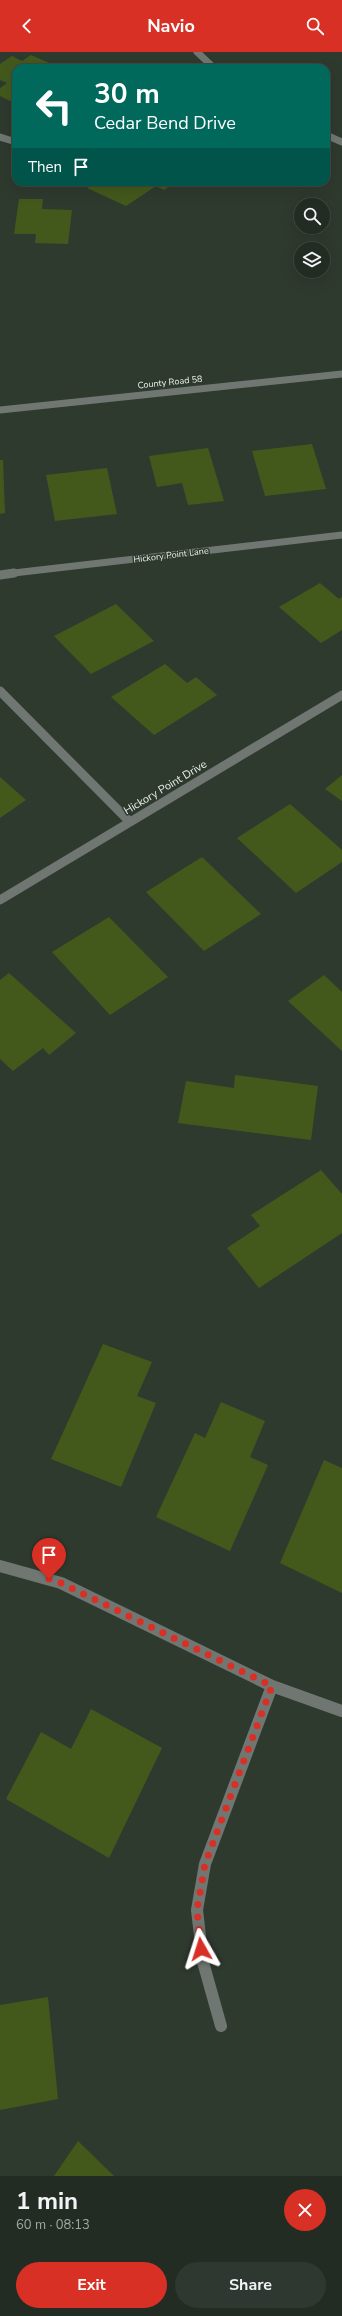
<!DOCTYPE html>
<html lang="en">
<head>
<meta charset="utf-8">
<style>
  body { margin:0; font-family:"Nunito Sans",sans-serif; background:#2f3830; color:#f1f3f6; height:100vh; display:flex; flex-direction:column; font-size:15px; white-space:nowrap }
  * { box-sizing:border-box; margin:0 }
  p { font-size:13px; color:#a3a7a6 }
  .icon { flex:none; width:22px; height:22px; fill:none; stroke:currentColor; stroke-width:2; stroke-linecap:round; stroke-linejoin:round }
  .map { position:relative; height:2124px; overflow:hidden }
  .sheet { display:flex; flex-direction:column; background:#232c23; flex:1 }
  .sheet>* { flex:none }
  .banner { position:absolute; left:12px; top:12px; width:318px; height:122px; border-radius:12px; box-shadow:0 4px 16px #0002,0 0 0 1px #404841; background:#00695c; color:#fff; overflow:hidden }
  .controls { position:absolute; left:294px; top:146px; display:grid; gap:8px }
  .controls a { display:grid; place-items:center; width:36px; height:36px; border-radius:50%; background:#232c23; box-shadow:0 4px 16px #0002,0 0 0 1px #404841; font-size:20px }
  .pin { position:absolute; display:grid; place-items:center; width:34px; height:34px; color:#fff; margin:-41px -17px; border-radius:50% 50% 50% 0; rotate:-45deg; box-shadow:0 0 4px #0007 }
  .pin .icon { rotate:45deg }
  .me { position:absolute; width:44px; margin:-22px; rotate:354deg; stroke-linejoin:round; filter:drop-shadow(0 0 3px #0008) }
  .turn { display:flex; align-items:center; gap:14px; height:84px; padding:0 16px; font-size:18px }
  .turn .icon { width:52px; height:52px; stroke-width:2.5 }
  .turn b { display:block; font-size:28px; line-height:34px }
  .then { display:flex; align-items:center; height:38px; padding:0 16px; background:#0003; gap:8px; font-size:15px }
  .round { display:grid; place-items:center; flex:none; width:42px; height:42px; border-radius:21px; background:#2f3830 }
  .summary { display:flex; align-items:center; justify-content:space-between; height:68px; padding:0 16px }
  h1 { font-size:24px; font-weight:700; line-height:30px }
  .primary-button { display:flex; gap:8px; margin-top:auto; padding:8px 16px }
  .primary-button a { flex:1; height:46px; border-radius:24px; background:#d93025; color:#fff; font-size:16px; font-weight:700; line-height:46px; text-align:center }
  .primary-button a+a { background:#2f3830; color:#f1f3f6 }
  header { display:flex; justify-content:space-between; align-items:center; height:52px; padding:0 16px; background:#d93025; color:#fff; font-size:18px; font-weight:700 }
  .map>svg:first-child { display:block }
</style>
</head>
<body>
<header><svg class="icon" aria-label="back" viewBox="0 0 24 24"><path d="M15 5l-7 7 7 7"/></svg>Navio<svg class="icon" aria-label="search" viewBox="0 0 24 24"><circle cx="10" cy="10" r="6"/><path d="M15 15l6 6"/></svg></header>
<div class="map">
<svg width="342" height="2124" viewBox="0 0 342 2124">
  <rect width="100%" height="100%" fill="#2f3a2f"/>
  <path fill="#43591c" d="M31 3 61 16H16V45L10 49 0 44V36L7 31 0 28V12L12 4 22 9Z
    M95 130H175L164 138 156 134 126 154 87 136Z
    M19 147H43L42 157 72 158 68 192 35 191 36 182H14Z
    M312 392 326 437 265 444 252 399Z
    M208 396 224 449 188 453 182 431 157 435 149 404Z
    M0 408H3L5 461 0 462Z
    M107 416 117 462 55 469 46 423Z
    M320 531 339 547 342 545V578L321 591 279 555Z
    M116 552 154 589 91 622 54 584Z
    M165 612 187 631 196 625 217 643 154 683 111 645Z
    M342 723V749L325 737Z
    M0 725 26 748 0 766Z
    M290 752 342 798V810L296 841 237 786Z
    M202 805 261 862 204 899 146 840Z
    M109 865 168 925 110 963 52 900Z
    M9 921 76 981 49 1003 43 996 13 1019 0 1007V928Z
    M324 923 342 940V999L288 949Z
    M235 1023 318 1034 311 1088 178 1071 186 1029 234 1036Z
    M321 1118 342 1142V1181L259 1236 227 1196 260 1174 251 1163Z
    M103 1292 152 1310 137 1344 156 1351 121 1435 51 1407Z
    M221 1350 265 1369 250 1405 268 1413 230 1499 156 1465 195 1381 205 1386Z
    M324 1408 342 1416V1541L280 1511Z
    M91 1657 162 1696 109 1806 6 1747 41 1680 71 1697Z
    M48 1945 58 2047 0 2058V1953Z
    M78 2089 114 2124H54Z"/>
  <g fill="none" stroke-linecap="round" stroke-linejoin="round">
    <path stroke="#707773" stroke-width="7" d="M197 0 214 16
      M326 83 342 90
      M0 85 16 90
      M0 358 342 322
      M5 522 342 483"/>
    <path stroke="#707773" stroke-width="9" d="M0 523 14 521
      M0 639 130 770
      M0 848 342 643"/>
    <path stroke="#707773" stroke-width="12" d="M0 1514 61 1531 272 1634 342 1659
      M221 1974 203 1910 197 1858 205 1812 272 1634"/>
  </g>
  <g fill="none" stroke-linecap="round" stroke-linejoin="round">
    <path stroke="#d93025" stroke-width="7" stroke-dasharray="0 12.6" d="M49 1527 61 1531 272 1634 205 1812 197 1858 201 1897"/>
  </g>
  <g text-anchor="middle" stroke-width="3" stroke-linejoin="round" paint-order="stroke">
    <g font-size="9" fill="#eaf1ea" stroke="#2f3a2f">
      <text transform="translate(170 330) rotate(-6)" y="3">County Road 58</text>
      <text transform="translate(171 503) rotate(-7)" y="3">Hickory Point Lane</text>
    </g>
    <g font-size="11" fill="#eaf1ea" stroke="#2f3a2f">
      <text transform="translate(165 735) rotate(-31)" y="4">Hickory Point Drive</text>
    </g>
  </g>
</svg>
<div class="controls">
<a><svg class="icon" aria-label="search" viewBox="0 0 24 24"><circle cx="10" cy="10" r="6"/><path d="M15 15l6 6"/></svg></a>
<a><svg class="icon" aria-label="layers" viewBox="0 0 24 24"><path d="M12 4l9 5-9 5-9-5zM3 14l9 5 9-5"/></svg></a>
</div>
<div class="pin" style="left:49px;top:1527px;background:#d93025"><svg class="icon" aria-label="arrive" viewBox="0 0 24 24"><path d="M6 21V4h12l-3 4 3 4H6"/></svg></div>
<svg class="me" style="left:201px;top:1897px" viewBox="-20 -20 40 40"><path d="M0-17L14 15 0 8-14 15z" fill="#d93025" stroke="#fff" stroke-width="4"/></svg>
<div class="banner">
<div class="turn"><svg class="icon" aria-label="left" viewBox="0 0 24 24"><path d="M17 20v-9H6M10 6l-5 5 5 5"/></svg><div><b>30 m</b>Cedar Bend Drive</div></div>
<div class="then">Then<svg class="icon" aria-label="arrive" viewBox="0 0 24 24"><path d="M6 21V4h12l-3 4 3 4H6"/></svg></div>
</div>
</div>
<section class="sheet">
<div class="summary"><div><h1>1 min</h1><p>60 m · 08:13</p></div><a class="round" style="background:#d93025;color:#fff"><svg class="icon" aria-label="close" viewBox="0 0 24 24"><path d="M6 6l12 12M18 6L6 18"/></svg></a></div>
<div class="primary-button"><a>Exit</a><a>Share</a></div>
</section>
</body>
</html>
